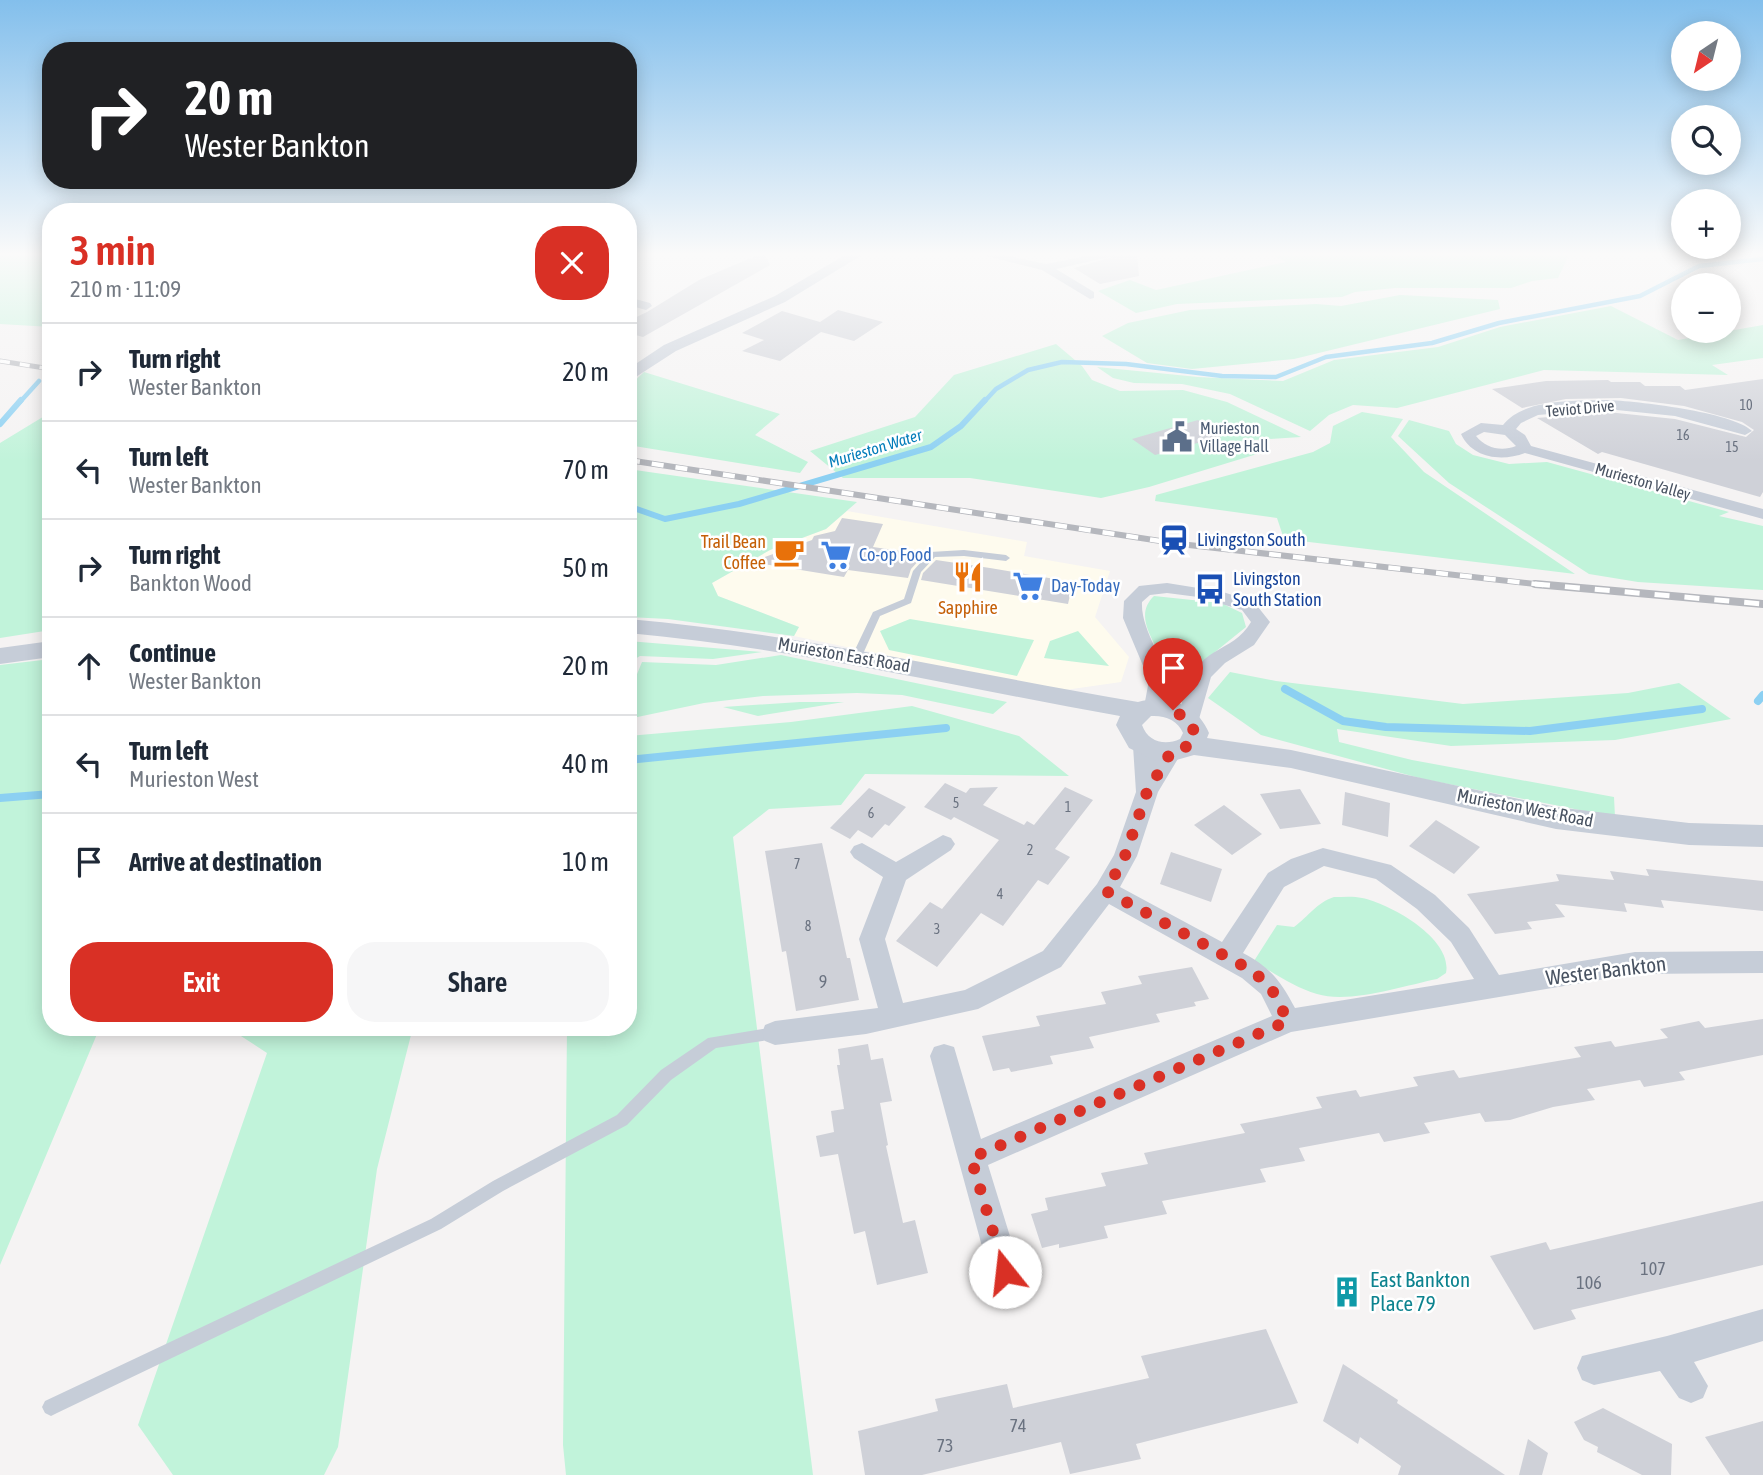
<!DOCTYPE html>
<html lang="en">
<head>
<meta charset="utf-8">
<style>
  body { margin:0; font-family:"Asap Condensed",sans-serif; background:#f6f6f7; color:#1f2937; height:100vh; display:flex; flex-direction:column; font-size:26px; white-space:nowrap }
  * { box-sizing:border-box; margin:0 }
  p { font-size:23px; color:#747a83 }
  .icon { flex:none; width:38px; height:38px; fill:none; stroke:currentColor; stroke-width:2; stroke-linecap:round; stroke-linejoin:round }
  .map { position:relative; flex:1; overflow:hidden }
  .sheet { position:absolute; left:42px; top:203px; width:595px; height:833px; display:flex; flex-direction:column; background:#fff; border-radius:28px; box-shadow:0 4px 18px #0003 }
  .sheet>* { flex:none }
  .top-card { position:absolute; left:42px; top:42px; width:595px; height:147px; border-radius:28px; box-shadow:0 4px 18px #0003; background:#202124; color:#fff; overflow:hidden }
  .needle { width:46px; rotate:215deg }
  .controls { position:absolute; left:1671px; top:21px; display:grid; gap:14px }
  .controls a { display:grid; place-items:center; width:70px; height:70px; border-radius:50%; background:#fff; box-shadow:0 4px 18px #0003; font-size:35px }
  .pin { position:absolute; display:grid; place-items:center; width:60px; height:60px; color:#fff; margin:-72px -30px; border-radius:50% 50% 50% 0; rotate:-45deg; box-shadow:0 0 7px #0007 }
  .pin .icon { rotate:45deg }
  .me { position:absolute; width:77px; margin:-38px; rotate:344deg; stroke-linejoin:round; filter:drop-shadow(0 0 5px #0008) }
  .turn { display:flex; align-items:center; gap:24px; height:147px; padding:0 28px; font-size:32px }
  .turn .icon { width:91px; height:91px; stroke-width:2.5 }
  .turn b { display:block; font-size:49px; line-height:60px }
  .round { display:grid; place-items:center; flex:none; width:74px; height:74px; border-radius:28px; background:#f6f6f7 }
  .headline { display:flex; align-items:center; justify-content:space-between; height:119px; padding:0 28px }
  h1 { font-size:42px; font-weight:600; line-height:52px; color:#d93025 }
  .cta { display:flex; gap:14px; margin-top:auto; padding:14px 28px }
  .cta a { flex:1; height:80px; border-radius:28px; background:#d93025; color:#fff; font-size:28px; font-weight:600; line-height:80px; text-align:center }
  .cta a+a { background:#f6f6f7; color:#1f2937 }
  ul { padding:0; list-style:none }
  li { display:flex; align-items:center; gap:21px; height:98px; padding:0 28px; border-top:2px solid #e0e1e3 }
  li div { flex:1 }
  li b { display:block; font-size:26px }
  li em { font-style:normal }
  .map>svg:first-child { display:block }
</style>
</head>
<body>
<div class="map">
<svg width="1763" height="1475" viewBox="0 0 1763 1475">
  <rect width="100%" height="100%" fill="#f5f3f3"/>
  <path fill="#fefbee" d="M847 511 1027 542 1024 556 1110 571 1095 617 1129 657 1121 682 1058 691 794 636 799 627 718 596 712 583 770 550 826 529Z"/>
  <path fill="#c1f3da" d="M0 255H51V327L0 324Z
    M1273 255H1569L1558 278 1532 281 1511 288H1395L1355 292 1342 297 1177 304 1136 313 1098 291 1130 280 1156 290 1286 262Z
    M1400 295 1498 300 1500 309 1294 359 1192 369 1147 363 1102 336 1128 323 1190 310 1316 304 1341 306Z
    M1611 306 1678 340 1763 325V358L1712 365 1728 375 1544 370 1397 408 1353 405 1329 415 1310 431 1230 394 1182 384 1134 383 1113 378 1097 367 1198 377 1283 381 1334 360 1438 347 1500 327Z
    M1056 344 1082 366 1092 380 1120 391 1183 390 1227 402 1301 437 1239 441 1257 454 1149 487 1101 498 970 478H843L810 451 915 417 954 375Z
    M644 372 780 414 755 435 808 462 800 473 628 445V387Z
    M51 412V630L0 638V443Z
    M1362 412 1403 419 1391 437 1424 472 1575 574 1284 539 1277 518 1155 501 1156 495 1313 452 1330 443 1333 426Z
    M1409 420 1449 431 1456 444 1473 455 1509 464 1547 462 1729 512 1719 516 1763 526V590L1638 582 1589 574 1449 483 1398 436Z
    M628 469 857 502 826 529 770 550 712 583 718 596 799 627 794 636 668 619 628 617Z
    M1154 596 1221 603 1242 613 1246 627 1199 665 1184 702 1165 698C1166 691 1168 683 1167 676 1164 649 1129 620 1154 596Z
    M910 619 1034 640 1017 676 889 650 880 631Z
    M1078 631 1109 666 1044 658 1050 641Z
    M628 641 762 652 713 659 640 656 628 663Z
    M781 655 1007 702 993 714 902 695 857 693 763 696 704 703 628 719V696L642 662 716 665Z
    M51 659V1027H100L0 1265V665Z
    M1230 672 1276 681 1463 704 1628 693 1679 683 1731 719 1615 740 1451 746 1337 729 1339 742 1412 760 1614 797 1615 817 1423 779 1261 735 1208 698Z
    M800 702H844L758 716 723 707Z
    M912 706 1019 736 1069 776 865 774 841 805 769 809 733 837 813 1475H566L563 1445 567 1027H628V736L791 722Z
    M1334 897C1343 897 1354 896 1362 898 1391 904 1453 939 1446 973L1437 979C1403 986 1349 1004 1317 994 1294 987 1275 974 1254 961L1277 925 1294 927C1309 916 1316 903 1334 897Z
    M227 1027H395L411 1035 377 1169 338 1447 324 1475H173L138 1425 267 1053Z"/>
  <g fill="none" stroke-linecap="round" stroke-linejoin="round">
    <path stroke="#8cd0f2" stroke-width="4.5" d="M20 402 39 381
      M984 402 996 389 1028 370 1062 362 1126 364 1222 376 1276 377 1326 357 1432 343 1499 323 1640 296 1699 266 1763 259"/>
    <path stroke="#8cd0f2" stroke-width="6" d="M0 424 21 400
      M628 506 665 519 739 504 931 447 961 426 985 400"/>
    <path stroke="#8cd0f2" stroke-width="8" d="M1285 689 1343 721 1386 727 1530 731 1702 709
      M1758 701 1763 695
      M628 760 946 728
      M0 798 51 794"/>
  </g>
  <path fill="#cfd1d8" d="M758 255H765L770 265 643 337 628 333V321L647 312 699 280Z
    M1120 255H1137L1139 276 1100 284 1074 268Z
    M838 310 883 322 854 341 821 332 780 361 742 351 764 340 742 333 782 311 820 322Z
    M1763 379V492L1760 497 1602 452 1598 454 1537 418 1607 412 1675 419 1746 437 1754 430 1742 422 1684 406 1621 398 1566 399 1522 408 1492 389 1546 381 1608 380 1611 382H1640L1645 386H1680L1685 390Z
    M1198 420 1222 436 1155 455 1132 439Z
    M842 518 883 524 873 547 901 551 899 554 921 558 911 569 908 578 848 570 844 577 751 562 812 540 814 536 835 531Z
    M936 560 990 568 1073 582 1068 604 921 580 923 573Z
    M945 783 966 793 970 788 998 787 983 805 1024 825 1027 821 1034 825 1065 787 1093 800 1055 849 1070 857 1048 885 1038 880 1003 926 981 913 937 967 896 941 930 902 942 909 999 840 954 817 951 820 924 807Z
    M869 788 906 807 889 826 885 824 872 838 858 830 850 839 830 828Z
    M1300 789 1321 824 1280 829 1260 794Z
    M1345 792 1390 803 1388 837 1342 825Z
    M1224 805 1262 834 1232 855 1194 825Z
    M1436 820 1480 847 1454 874 1409 846Z
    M822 843 847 958H850L859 1000 796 1011 786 951 782 952 765 851Z
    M1171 852 1222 869 1211 902 1160 884Z
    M1646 869 1763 881V911L1661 900 1664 908 1624 903 1627 912 1555 904 1565 917 1527 922 1532 929 1495 934 1467 894 1559 881 1556 874 1614 880 1610 871 1649 876Z
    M1192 967 1209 999 1194 1002 1196 1006 1156 1014 1160 1022 1089 1037 1094 1048 1050 1056 1053 1064 1011 1072 1009 1068 993 1071 982 1036 1040 1026 1036 1016 1106 1004 1101 992 1142 984 1138 976Z
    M1763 1019V1055L1679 1072 1685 1080 1644 1087 1640 1080 1587 1089 1595 1100 1553 1107 1510 1120 1485 1122 1480 1113 1424 1123 1430 1133 1384 1142 1379 1133 1299 1148 1305 1161 1260 1169 1266 1182 1162 1201 1167 1214 1104 1226 1108 1238 1059 1248V1244L1042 1248 1031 1214 1048 1210 1045 1198 1106 1186 1101 1173 1148 1164 1144 1153 1245 1133 1240 1124 1322 1108 1316 1097 1356 1090 1360 1097 1418 1086 1413 1077 1454 1070 1459 1078 1581 1057 1574 1047 1611 1041 1615 1047 1668 1038 1660 1029 1699 1021 1705 1028Z
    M868 1044 871 1060 883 1058 892 1101 880 1103 888 1145 886 1146 903 1223 915 1220 928 1273 877 1285 865 1231 854 1234 838 1154 820 1157 816 1136 834 1132 831 1111 844 1109 837 1065H840L838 1049Z
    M1763 1201V1265L1571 1310 1576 1319 1534 1330 1490 1256 1546 1242 1550 1250Z
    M1266 1329 1298 1403 1136 1444 1141 1459 1070 1474 1061 1442 922 1475H865L858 1431 938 1411 935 1399 1007 1384 1013 1408 1149 1378 1141 1356Z
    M1343 1364 1398 1400 1397 1403 1505 1475H1398L1401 1466 1360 1437 1358 1444 1323 1421Z
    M1603 1408 1672 1444 1671 1475H1642L1597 1452 1598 1447 1584 1440 1574 1422Z
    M1763 1421V1475H1730L1705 1437Z
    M1528 1439 1548 1453 1542 1475H1519Z"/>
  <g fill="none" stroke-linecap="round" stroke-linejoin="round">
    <path fill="#c6cdd8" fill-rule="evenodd" d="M964 550 1006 555 1010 558 1006 561 964 556 935 557 921 572 911 603 880 616 862 656 860 658H854L852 656 873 612 904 599 913 571 930 552Z
      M775 1027 780 1029 782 1033 780 1037 775 1039 716 1048 671 1080 627 1125 503 1191 441 1229 57 1413 51 1416 45 1413 42 1407 45 1401 431 1219 493 1181 617 1115 661 1070 708 1038Z"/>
    <path fill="#c6cdd8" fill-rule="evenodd" d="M982 255H1005L1046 264 1092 255H1118L1056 269 1094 292V298L1090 299 1042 270Z
      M628 297 650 303 652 306 646 310 628 305Z
      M1607 400C1636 401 1733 412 1752 431L1745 435 1675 416 1607 409 1538 415 1521 423 1516 429 1525 435 1531 446 1763 509V519L1525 453C1501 462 1472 458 1461 434L1481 423 1503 425C1524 398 1576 401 1607 400ZM1484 432 1505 435 1516 446C1501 452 1486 448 1476 436Z
      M1167 583 1223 592 1254 602 1270 622 1254 645 1225 663 1211 677 1199 719 1196 724H1182L1179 719C1183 693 1190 667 1213 653 1228 644 1242 638 1251 622L1242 610 1198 597 1167 593 1150 595 1142 602C1140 640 1184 675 1161 712H1147L1144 707 1149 680 1123 618 1124 601 1139 586Z
      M1144 739 1151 741 1156 760 1163 747 1171 745 1179 747 1182 752 1158 792 1137 856 1120 887 1222 942 1268 873 1291 859 1323 848 1391 865 1435 895 1469 928 1499 975 1635 952 1763 951V973L1635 974 1291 1032 988 1165 1021 1272 1016 1283 1005 1288 994 1283 989 1272 930 1056 934 1047 944 1044 954 1047 981 1139 1272 1016 1261 994 1242 978 1109 904 1061 967 978 1009 866 1034 775 1045 765 1041 762 1033 765 1025 775 1021 878 1008 859 939 883 877 854 858 850 852 854 846 862 843 896 862 943 835 951 838 955 844 951 850 906 880 885 939 903 1003 965 990 1043 951 1097 884 1114 855 1136 792 1133 746 1137 741ZM1324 866 1376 879 1417 909 1451 942 1474 979 1295 1008C1280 980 1271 968 1243 953L1284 887Z
      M1763 1309V1341L1694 1362 1708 1386 1703 1398 1691 1403 1679 1398 1660 1371 1594 1385 1582 1380 1577 1368 1582 1356 1667 1336Z"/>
    <path fill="#c6cdd8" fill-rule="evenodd" d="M845 255H862L785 302 676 351 628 382V369L664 345 775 296Z
      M628 619C800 634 968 673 1138 702 1167 694 1197 704 1209 733L1207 738 1291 750 1556 807 1689 823 1763 825V847L1689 845 1556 829 1291 768 1194 755 1173 761 1154 760 1129 748 1116 725 1120 716C956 687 795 648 628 633ZM1151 716C1164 715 1178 720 1183 733L1180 739C1165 746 1148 742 1142 725Z
      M51 641V657L0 664V648Z"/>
    <g stroke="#b5b7bd" stroke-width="5">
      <path id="rail-far2" d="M0 361 51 369"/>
    </g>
    <g stroke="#b5b7bd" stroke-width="6">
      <path id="rail-far1" d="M628 460 1180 544 1553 586"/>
    </g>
    <g stroke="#b5b7bd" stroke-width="8">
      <path id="rail" d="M1535 584 1763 604"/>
    </g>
    <use href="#rail-far2" stroke="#fff" stroke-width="3.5" stroke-dasharray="10" stroke-linecap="butt"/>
    <use href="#rail-far1" stroke="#fff" stroke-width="4.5" stroke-dasharray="12" stroke-linecap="butt"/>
    <use href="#rail" stroke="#fff" stroke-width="5" stroke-dasharray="15" stroke-linecap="butt"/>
  </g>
  <linearGradient id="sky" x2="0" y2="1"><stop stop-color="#83bfec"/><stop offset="0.55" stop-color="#fafafa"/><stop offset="1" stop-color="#fafafa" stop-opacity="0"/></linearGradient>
  <rect width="1763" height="462" fill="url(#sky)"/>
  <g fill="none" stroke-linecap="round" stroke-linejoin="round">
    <path stroke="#d93025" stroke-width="12" stroke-dasharray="0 21.6" d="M1005 1272 971 1158 1288 1021 1270 986 1251 970 1106 891 1125 856 1147 792 1171 752 1182 750 1195 739 1192 723 1173 710"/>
  </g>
  <defs>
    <g id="civic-bare" transform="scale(2.415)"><path d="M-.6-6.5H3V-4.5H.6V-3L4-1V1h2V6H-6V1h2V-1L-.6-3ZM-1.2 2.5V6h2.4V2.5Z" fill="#5c6f8a" stroke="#fff" stroke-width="2.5" paint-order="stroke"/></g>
    <g id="station-bare" transform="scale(2.415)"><path d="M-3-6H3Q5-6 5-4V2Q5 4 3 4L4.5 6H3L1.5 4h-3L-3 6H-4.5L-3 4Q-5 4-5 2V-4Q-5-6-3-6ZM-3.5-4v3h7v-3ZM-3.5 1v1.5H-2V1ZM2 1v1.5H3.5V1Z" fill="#1a4fb4" stroke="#fff" stroke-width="2.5" paint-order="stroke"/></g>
    <g id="cafe-bare" transform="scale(2.415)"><path d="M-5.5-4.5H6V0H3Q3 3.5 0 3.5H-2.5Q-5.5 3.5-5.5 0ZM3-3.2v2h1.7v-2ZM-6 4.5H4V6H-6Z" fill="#e8710a" stroke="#fff" stroke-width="2.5" paint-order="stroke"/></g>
    <g id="supermarket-bare" transform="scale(2.415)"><path d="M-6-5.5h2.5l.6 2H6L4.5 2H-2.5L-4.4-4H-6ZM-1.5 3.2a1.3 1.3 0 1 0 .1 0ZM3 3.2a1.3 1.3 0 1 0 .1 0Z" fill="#3f7fe0" stroke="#fff" stroke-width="2.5" paint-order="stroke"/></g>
    <g id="restaurant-bare" transform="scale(2.415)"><path d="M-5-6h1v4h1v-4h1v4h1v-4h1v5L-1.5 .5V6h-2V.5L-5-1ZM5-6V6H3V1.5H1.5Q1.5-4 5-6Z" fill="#e8710a" stroke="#fff" stroke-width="2.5" paint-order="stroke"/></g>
    <g id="bus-bare" transform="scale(2.415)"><path d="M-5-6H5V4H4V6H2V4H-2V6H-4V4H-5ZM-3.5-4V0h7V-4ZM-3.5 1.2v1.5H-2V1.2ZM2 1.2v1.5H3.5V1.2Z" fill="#1a4fb4" stroke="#fff" stroke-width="2.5" paint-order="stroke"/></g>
    <g id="building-bare" transform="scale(2.415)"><path d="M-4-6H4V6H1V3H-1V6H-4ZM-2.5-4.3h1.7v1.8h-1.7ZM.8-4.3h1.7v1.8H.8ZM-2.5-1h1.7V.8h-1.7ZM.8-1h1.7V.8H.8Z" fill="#0f9aa8" stroke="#fff" stroke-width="2.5" paint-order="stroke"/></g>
  </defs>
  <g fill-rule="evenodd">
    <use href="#civic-bare" x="1177" y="437"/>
    <use href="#station-bare" x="1174" y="540"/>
    <use href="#cafe-bare" x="789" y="552"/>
    <use href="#supermarket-bare" x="836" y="555"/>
    <use href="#restaurant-bare" x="968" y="577"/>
    <use href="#supermarket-bare" x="1028" y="586"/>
    <use href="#bus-bare" x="1210" y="589"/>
    <use href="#building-bare" x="1347" y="1292"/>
  </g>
  <g text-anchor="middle" stroke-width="5" stroke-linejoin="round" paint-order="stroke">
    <g font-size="14" fill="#6a7280">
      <text x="1746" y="410">10</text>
      <text x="1683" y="440">16</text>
      <text x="1732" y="452">15</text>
      <text x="956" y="808">5</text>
      <text x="1068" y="812">1</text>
      <text x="871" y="818">6</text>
      <text x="1030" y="855">2</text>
      <text x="797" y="869">7</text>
      <text x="1000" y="899">4</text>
      <text x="808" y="931">8</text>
      <text x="937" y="934">3</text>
    </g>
    <g font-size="16" fill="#495362" stroke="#fff">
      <text transform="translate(1580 408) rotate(-5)" y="6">Teviot Drive</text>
      <text transform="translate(1643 481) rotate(16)" y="6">Murieston Valley</text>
    </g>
    <g font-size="16" fill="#4e5e75" stroke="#fff" text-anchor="start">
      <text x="1200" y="434">Murieston<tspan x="1200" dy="18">Village Hall</tspan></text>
    </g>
    <g font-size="16" font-style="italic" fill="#047dba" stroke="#fff">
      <text transform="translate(875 448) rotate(-17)" y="6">Murieston Water</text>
    </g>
    <g font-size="18" fill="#164399" stroke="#fff" text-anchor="start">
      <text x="1197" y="546">Livingston South</text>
      <text x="1233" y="585">Livingston<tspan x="1233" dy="21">South Station</tspan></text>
    </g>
    <g font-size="18" fill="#c56008" stroke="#fff" text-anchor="end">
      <text x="766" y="548">Trail Bean<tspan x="766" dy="21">Coffee</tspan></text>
      <text x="968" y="614" text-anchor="middle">Sapphire</text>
    </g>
    <g font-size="18" fill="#366cbe" stroke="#fff" text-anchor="start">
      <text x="859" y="561">Co-op Food</text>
      <text x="1051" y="592">Day-Today</text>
    </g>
    <g font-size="18" fill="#495362" stroke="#fff">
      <text transform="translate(844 655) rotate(10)" y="6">Murieston East Road</text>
      <text transform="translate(1525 808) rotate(11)" y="6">Murieston West Road</text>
    </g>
    <g font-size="18" fill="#6a7280">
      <text x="823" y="988">9</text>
      <text x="1653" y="1275">107</text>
      <text x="1589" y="1289">106</text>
      <text x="1018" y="1432">74</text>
      <text x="945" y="1452">73</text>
    </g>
    <g font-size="21" fill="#495362" stroke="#fff">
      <text transform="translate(1606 971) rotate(-7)" y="7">Wester Bankton</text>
    </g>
    <g font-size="21" fill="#0d838f" stroke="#fff" text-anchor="start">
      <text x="1370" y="1287">East Bankton<tspan x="1370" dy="24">Place 79</tspan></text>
    </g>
  </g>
</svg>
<div class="controls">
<a><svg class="needle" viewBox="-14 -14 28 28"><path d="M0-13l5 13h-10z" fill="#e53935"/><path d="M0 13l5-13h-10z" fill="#747a83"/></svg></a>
<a><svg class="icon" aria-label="search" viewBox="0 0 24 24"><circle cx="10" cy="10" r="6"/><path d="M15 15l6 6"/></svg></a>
<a>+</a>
<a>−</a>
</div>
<div class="pin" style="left:1173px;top:710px;background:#d93025"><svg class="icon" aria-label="arrive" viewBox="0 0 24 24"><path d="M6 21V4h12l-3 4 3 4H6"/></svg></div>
<svg class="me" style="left:1005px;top:1272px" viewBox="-20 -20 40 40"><circle r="19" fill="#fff"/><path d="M0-13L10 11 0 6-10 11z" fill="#d93025"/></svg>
<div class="top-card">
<div class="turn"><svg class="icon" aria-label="right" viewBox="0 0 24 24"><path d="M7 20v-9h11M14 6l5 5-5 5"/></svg><div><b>20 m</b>Wester Bankton</div></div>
</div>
<section class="sheet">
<div class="headline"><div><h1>3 min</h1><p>210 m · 11:09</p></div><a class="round" style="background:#d93025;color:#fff"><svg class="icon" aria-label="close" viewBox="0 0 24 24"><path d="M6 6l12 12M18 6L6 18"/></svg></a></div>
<ul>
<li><svg class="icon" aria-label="right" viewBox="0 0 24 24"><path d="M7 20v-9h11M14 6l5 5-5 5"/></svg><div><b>Turn right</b><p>Wester Bankton</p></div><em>20 m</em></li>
<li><svg class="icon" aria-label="left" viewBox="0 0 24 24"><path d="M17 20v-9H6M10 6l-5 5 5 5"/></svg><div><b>Turn left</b><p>Wester Bankton</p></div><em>70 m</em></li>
<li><svg class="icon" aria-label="right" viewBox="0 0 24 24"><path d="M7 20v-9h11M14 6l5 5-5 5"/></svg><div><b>Turn right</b><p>Bankton Wood</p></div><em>50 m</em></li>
<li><svg class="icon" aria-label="ahead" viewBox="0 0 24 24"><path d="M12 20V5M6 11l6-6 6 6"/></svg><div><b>Continue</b><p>Wester Bankton</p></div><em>20 m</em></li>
<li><svg class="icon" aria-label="left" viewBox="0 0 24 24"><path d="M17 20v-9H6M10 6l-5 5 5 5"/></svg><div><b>Turn left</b><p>Murieston West</p></div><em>40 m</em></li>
<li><svg class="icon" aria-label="arrive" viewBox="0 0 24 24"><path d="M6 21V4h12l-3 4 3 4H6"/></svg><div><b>Arrive at destination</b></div><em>10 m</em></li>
</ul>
<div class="cta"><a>Exit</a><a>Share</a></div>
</section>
</div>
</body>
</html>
